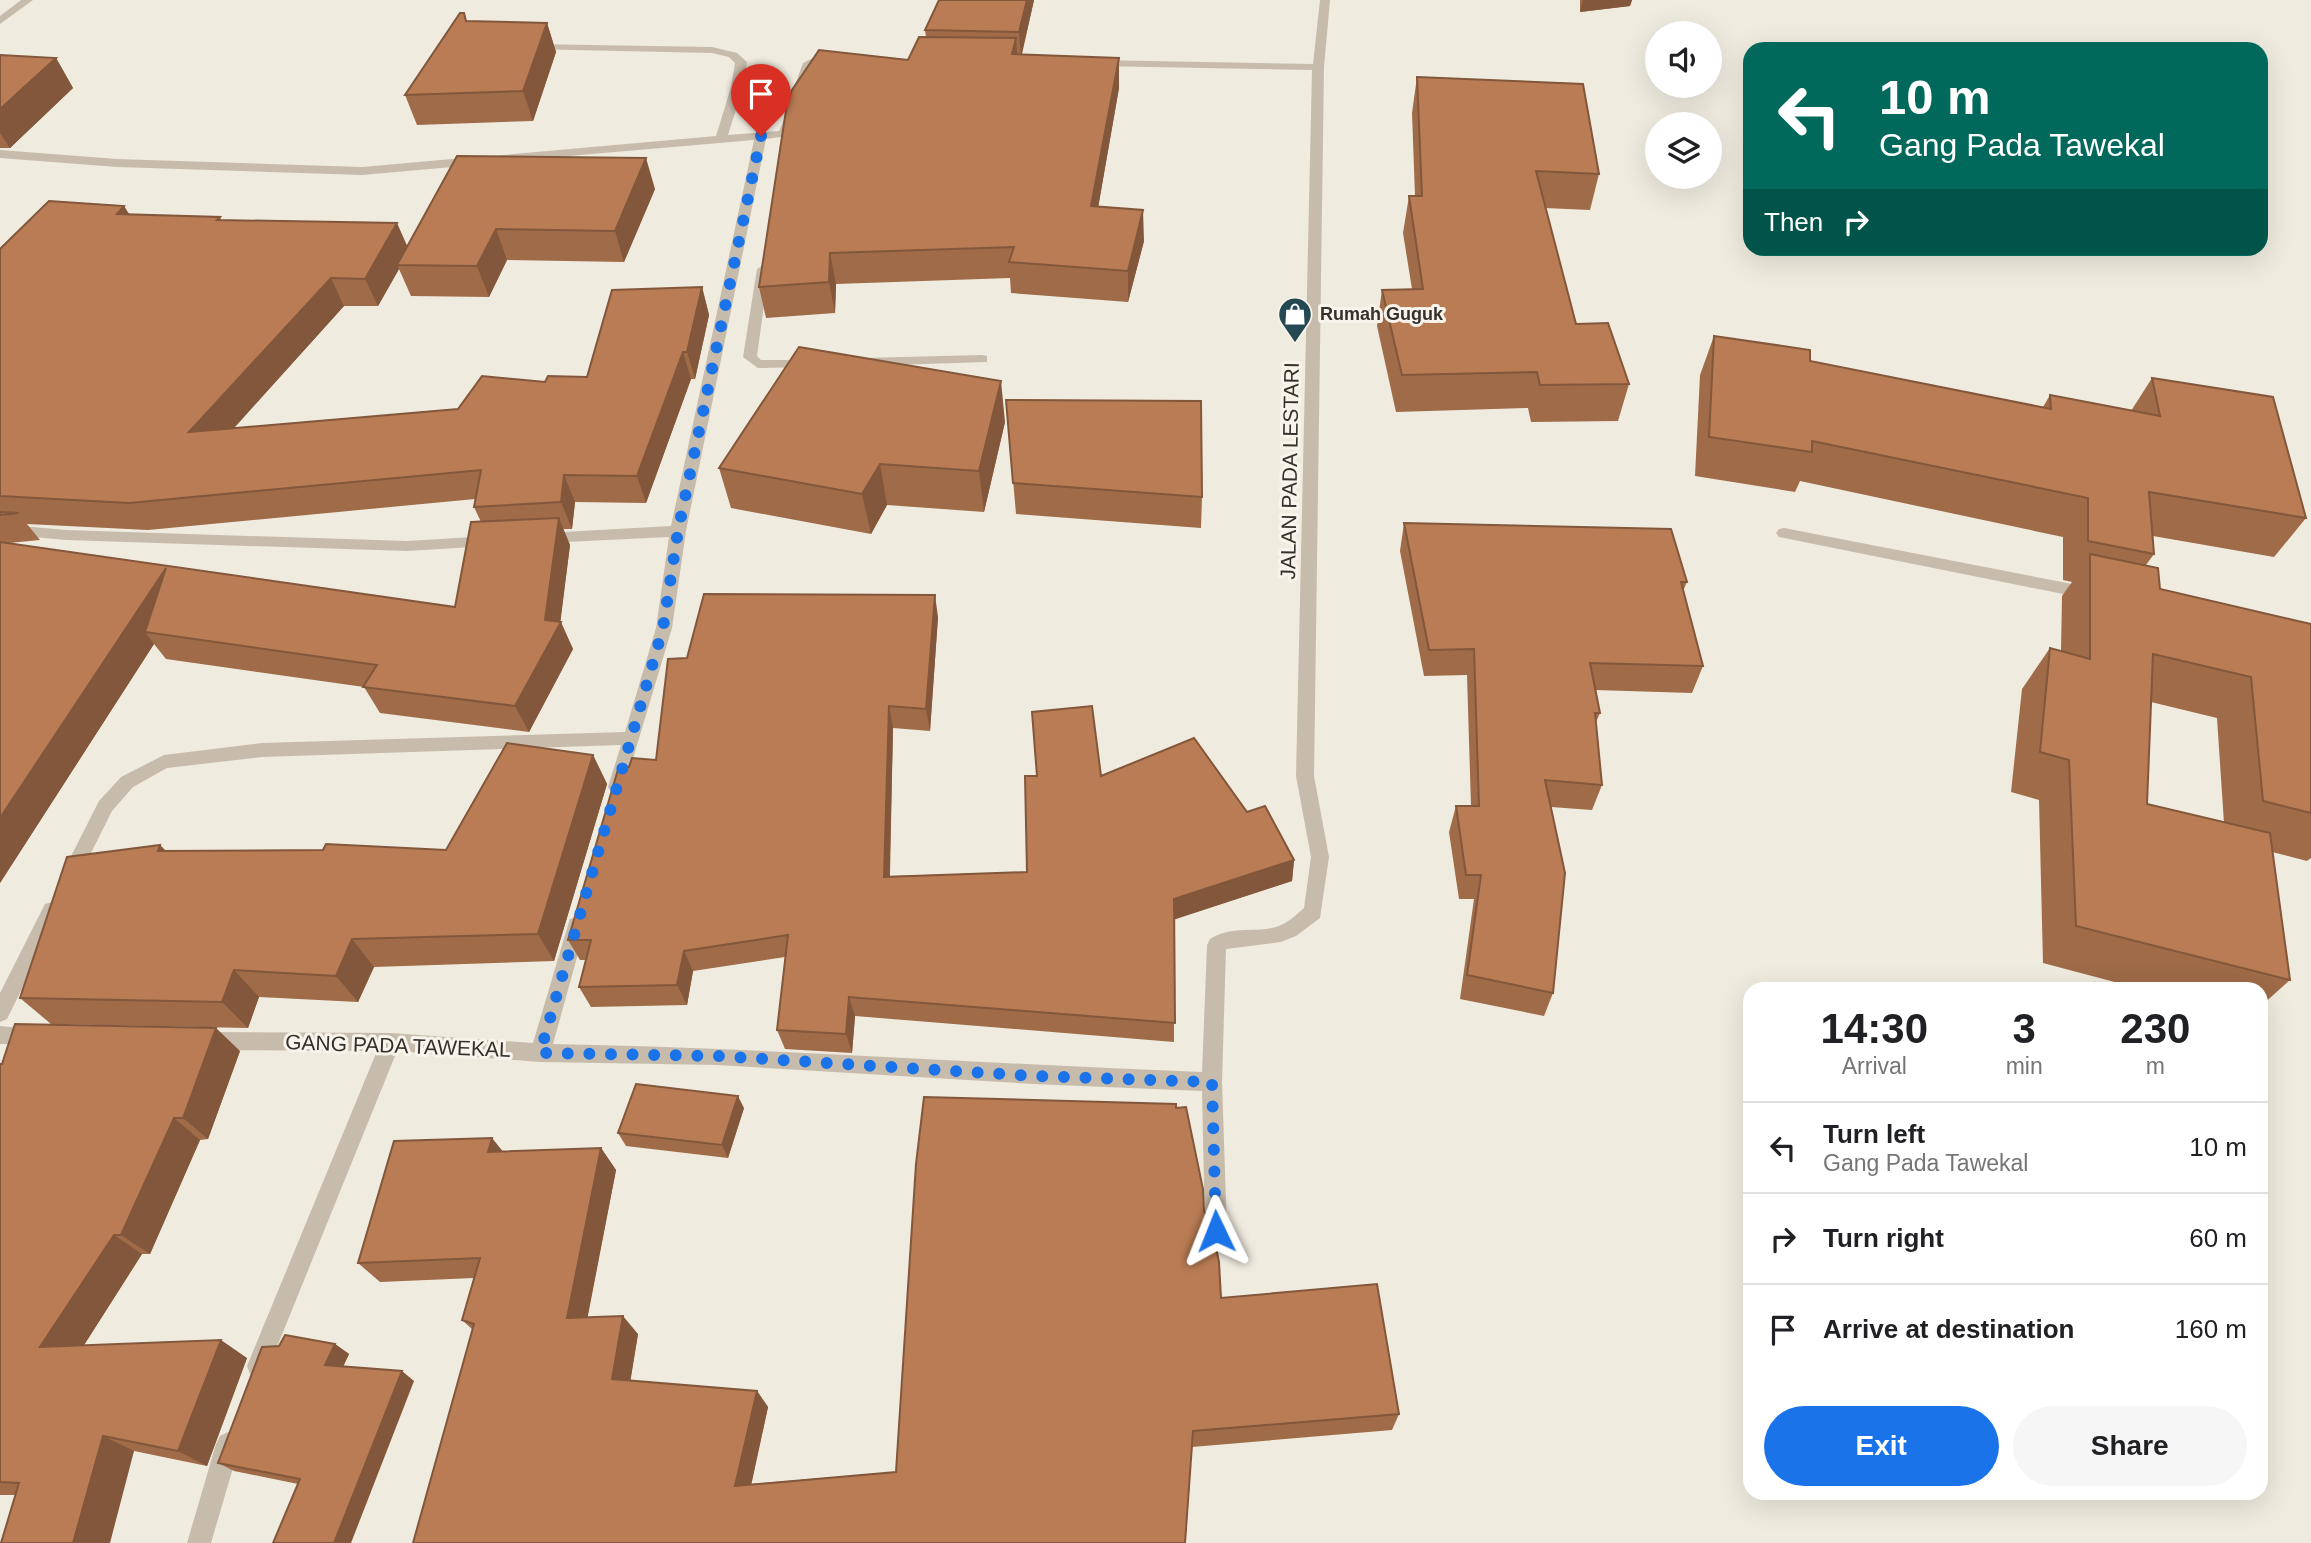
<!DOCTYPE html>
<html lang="en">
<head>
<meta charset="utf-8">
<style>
  body { margin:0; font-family:Arial,sans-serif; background:#f6f6f6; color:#202124; height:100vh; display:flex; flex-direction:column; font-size:26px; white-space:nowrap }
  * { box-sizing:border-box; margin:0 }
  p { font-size:23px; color:#757577 }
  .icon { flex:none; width:38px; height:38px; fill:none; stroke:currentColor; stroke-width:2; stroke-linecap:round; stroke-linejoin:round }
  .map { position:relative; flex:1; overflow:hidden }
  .details { position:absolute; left:1743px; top:982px; width:525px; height:518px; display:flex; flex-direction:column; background:#fff; border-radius:21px; box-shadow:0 7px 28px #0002 }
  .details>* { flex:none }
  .banner { position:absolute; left:1743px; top:42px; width:525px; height:214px; border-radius:21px; box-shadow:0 7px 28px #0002; background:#00695c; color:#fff; overflow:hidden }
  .fabs { position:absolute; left:1645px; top:21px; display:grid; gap:14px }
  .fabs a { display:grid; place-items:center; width:77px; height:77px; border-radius:50%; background:#fff; box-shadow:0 7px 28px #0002; font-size:35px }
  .pin { position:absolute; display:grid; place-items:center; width:60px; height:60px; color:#fff; margin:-72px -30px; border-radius:50% 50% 50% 0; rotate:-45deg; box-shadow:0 0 7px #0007 }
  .pin .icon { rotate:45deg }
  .me { position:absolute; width:77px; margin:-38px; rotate:358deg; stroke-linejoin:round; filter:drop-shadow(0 0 5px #0008) }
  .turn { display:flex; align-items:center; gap:24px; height:147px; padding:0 21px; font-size:32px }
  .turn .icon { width:91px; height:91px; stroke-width:2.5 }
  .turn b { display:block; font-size:49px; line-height:60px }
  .then { display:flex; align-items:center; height:66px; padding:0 21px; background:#0003; gap:14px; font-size:26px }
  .eta { display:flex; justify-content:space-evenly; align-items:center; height:119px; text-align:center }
  .eta b { font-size:42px; font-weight:600; line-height:49px }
  .action { display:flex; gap:14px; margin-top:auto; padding:14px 21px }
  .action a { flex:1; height:80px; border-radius:42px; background:#1a73e8; color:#fff; font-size:28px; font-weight:600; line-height:80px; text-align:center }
  .action a+a { background:#f6f6f6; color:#202124 }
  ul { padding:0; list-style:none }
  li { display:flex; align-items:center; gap:21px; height:91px; padding:0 21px; border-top:2px solid #e0e0e0 }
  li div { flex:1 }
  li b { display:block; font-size:26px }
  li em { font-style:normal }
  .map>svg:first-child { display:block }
</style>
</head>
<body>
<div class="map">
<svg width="2311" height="1543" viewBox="0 0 2311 1543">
  <rect width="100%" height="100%" fill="#f0ebdf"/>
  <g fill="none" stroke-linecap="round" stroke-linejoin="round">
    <path fill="#c7bcac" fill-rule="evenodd" d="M21 0H33L0 24V16Z
      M1320 0H1330L1324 67 1314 776 1329 857 1320 918 1296 936 1281 942 1226 949 1222 1082 1227 1231 1224 1238 1216 1242 1208 1238 1205 1231 1202 1091 1033 1084 717 1065 540 1062 397 1051 266 1374 258 1377 250 1374 247 1366 377 1051 206 1050 199 1047 196 1041 199 1035 206 1032 391 1033 533 1043 568 925 570 919 577 917 584 919 586 925 553 1044C769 1048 986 1064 1202 1072L1207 945 1210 939C1232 925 1253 933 1276 927 1287 924 1296 915 1304 908L1311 857 1296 776 1312 70 1095 66 1089 63 1095 60 1313 64Z
      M531 44 712 47 737 53 747 62 743 87 728 135 779 131 786 114 796 116 788 136 766 139 686 531 672 628 623 792H611L608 787 621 745 262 757 167 768 133 787 112 811 77 881 70 884 63 881 61 876 99 801 121 777 164 755 262 743 625 732 656 628 669 537 545 543 537 538 545 533 671 526 754 140 499 162V156L503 155 716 136 731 87 735 63 729 57 712 53 527 49V45Z
      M817 56H836L842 59 814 65 805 90 795 92 793 90 803 63Z
      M0 150 117 159 362 167 475 157 481 161 475 165 362 175 117 167 0 158Z
      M763 265 769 269 757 356 761 360H810L817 364 815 367 758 368 743 357 757 269Z
      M982 355 987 356V362L862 366 855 362 862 358Z
      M0 524 66 530 407 541 490 536 498 541 490 546 407 551 66 540 0 534Z
      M1784 528 2088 587 2096 593 2088 599 1779 537 1776 533 1779 529Z
      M52 902 59 904 61 910 7 1019 0 1022V993L45 904Z
      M0 1026 42 1030 45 1036 42 1042 35 1045 0 1044Z
      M228 1432 236 1436 240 1444 211 1543H187L216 1444 220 1436Z"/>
  </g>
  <path fill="#9f6b48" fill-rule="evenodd" d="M1034 0 1022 54 1119 88 1098 207 1144 241 1128 302 1011 293 1010 278 836 284 835 313 766 318 759 287 926 37 925 30Z
    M1580 0H1632L1630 6 1580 12Z
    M467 21 547 23 556 52 533 121 417 125 405 95Z
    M0 55 56 58 73 88 10 148H0Z
    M1417 77 1599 174 1590 210 1545 208 1576 324 1629 384 1618 421 1531 422 1528 408 1396 412 1377 326 1382 290 1412 289 1403 233 1409 196H1415L1412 113Z
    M655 189 624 262 507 260 489 297 411 296 399 269 378 306H344L234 428 458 409 545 382 587 377 702 287 709 315 695 379H691L646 503 575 502 572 529H563L570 545 560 622 573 649 529 732 380 713 364 687 166 659 154 644 0 883V249L124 206 129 214 220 217 222 221 407 246ZM475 499 474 507 481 522 455 607 9 543 40 540 27 524 148 530Z
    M1714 336 1810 361 2043 407 2050 395 2131 411 2152 378 2306 518 2274 557 2153 536 2154 554 2146 565 2160 589 2311 624V858L2307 861 2272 852 2290 980 2261 1006V989H2141L2043 963 2039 800 2011 792 2022 689 2050 648 2061 651 2062 596 2072 582 2063 580V537L1800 481 1795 492 1695 476 1700 375ZM2151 702 2217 718 2224 823 2147 804Z
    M1006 400 1202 497 1201 528 1016 514Z
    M1005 422 984 512 887 505 871 534 731 508 719 468Z
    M1404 523 1687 582 1683 591 1703 666 1692 693 1595 690 1600 713 1596 722 1602 785 1592 810 1551 807 1553 993 1544 1016 1460 999 1474 899H1459L1449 832 1456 806H1471L1467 675 1424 676 1400 551Z
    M938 617 930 731 893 728 890 876 1027 872 1101 776 1247 812 1294 860 1292 881 1174 919V1042L855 1016 852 1053 785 1049 777 1030 785 957 693 971 687 1005 591 1007 579 987 586 960H580L568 940 629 767 656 760 687 658Z
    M593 755 607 784 554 961 374 967 358 1002 259 997 248 1028 51 1024 20 998 160 845 166 851 446 850Z
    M240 1051 208 1139 200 1140 150 1254H142L84 1345 247 1358 207 1466 134 1451 15 1495H0V1064Z
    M744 1108 728 1158 626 1146 618 1133Z
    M1176 1108 1204 1211 1221 1298 1399 1414 1392 1430 1192 1447 413 1543 473 1330 462 1320 474 1278 380 1282 358 1263 504 1152 601 1148 616 1170 587 1318 638 1334 630 1381 757 1391 768 1407 751 1484 896 1472Z
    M335 1344 349 1354 343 1367 414 1381 298 1484 234 1471 218 1463 279 1346Z"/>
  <path fill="#82573b" d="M1027 0H1034L1021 57 1019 32Z
    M1583 0H1632L1630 6 1580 12Z
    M547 23 556 52 533 121 523 91Z
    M1016 38 1018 68 1012 54Z
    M56 58 73 88 10 148 0 133V109Z
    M1119 58V88L1093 237 1091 206Z
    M646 158 655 189 624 262 615 231Z
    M124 206 140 233 117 214Z
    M1143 210 1144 241 1128 302V271Z
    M397 223 409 250 397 265 399 269 378 306 365 279Z
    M496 229 507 260 489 297 477 266Z
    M830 253 836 284 835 313 829 282Z
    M331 278 344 306 206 459 189 432Z
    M702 287 709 315 695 379 687 352Z
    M683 352 691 379 646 503 637 476Z
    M1001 381 1005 422 984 512 979 471Z
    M880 464 887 505 871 534 862 494Z
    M564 475 575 502 572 529 561 502Z
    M559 518 570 545 560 625 561 622 573 649 529 732 515 706 545 620Z
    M166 568 145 632 154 644 0 883V818Z
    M935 595 938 617 930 731 926 709Z
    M889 706 893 728 889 897 884 877Z
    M593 755 607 784 554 961 538 934Z
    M160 845 186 873 158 851Z
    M1294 860 1292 881 1173 920 1174 899Z
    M352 939 374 967 358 1002 336 976Z
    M684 951 693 971 687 1005 677 985Z
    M234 970 259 997 248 1028 222 1002Z
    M849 997 855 1016 852 1053 846 1034Z
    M216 1028 240 1051 208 1139 183 1118Z
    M738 1096 744 1108 728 1158 722 1145Z
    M174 1118 200 1140 150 1254 121 1235Z
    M492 1138 509 1159 488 1152Z
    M601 1148 616 1170 584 1336 567 1318Z
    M114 1235 142 1254 72 1364 40 1347Z
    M623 1316 638 1334 628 1396 612 1379Z
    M221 1340 247 1358 207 1466 178 1451Z
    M335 1344 349 1354 339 1375 325 1365Z
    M402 1371 414 1381 351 1543H334Z
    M757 1391 768 1407 748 1500 735 1486Z
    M103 1436 134 1451 110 1543H73Z"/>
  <path fill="#b97c54" stroke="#82573b" stroke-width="2" d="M939 0H1027L1019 32 925 30Z
    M460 13H464L466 21 547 23 523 91 405 95Z
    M919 37 1016 38 1012 54 1119 58 1091 206 1143 210 1128 271 1009 262 1014 247 830 253 829 282 759 287 787 104 792 90 819 50 908 60Z
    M0 55 56 58 0 109Z
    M1417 77 1583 84 1599 174 1536 171 1576 324 1608 323 1629 384 1540 385 1537 372 1402 375 1382 290 1423 289 1409 196H1422Z
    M457 156 646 158 615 231 496 229 477 266 397 265Z
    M49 201 124 206 117 214 220 217 217 220 397 223 365 279 331 278 189 432 458 409 482 376 545 382 548 376 587 377 612 290 702 287 687 352H683L637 476 564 475 561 502 474 507 481 470 129 503 0 496V249Z
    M1714 336 1810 350V361L2051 409 2050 395 2160 416 2152 378 2273 397 2306 518 2149 492 2154 554 2088 541V498L1812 441V452L1709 437Z
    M799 347 1001 381 979 471 880 464 862 494 719 468Z
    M1006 400 1201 401 1202 497 1013 483Z
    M0 512 19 513 0 515Z
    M559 518 545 620 561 622 515 706 363 687 377 665 145 632 166 568 0 818V542L455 607 471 522Z
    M1404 523 1671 529 1687 582H1681L1703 666 1590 663 1600 713H1595L1602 785 1545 780 1565 873 1553 993 1467 975 1481 875H1466L1456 806H1479L1474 649 1429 650Z
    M2090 554 2158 568 2160 589 2311 624V813L2263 801 2251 677 2153 654 2147 804 2270 833 2290 980 2076 926 2069 760 2040 752 2050 648 2090 659Z
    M704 594 935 595 926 709 889 706 884 877 1027 872 1025 776H1037L1032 712 1092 706 1101 776 1194 738 1247 812 1265 806 1294 860 1174 899 1175 1023 849 997 846 1034 777 1030 788 935 684 951 677 985 579 987 591 940H568L619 766 629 767 632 758 656 760 668 659 687 658Z
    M507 743 593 755 538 934 352 939 336 976 234 970 222 1002 20 998 67 857 160 845 158 851 323 850 326 844 446 850Z
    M15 1024 216 1028 183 1118H174L121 1235H114L40 1347 221 1340 178 1451 103 1436 73 1543H1L19 1483 0 1482V1064H2Z
    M636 1084 738 1096 722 1145 618 1133Z
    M924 1097 1176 1104V1108L1186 1107 1203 1189 1204 1211 1210 1221 1219 1262 1221 1298 1377 1284 1399 1414 1193 1431 1185 1543H413L474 1324 462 1320 480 1258 358 1263 394 1141 492 1138 488 1152 601 1148 567 1318 623 1316 612 1379 757 1391 735 1486 896 1472 916 1164Z
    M285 1335 335 1344 325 1365 402 1371 334 1543H273L300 1479 218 1463 262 1347 279 1346Z"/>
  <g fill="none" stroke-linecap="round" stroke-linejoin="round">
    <path stroke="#1a73e8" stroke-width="12" stroke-dasharray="0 21.6" d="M761 136 678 531 663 628 540 1053 717 1056 1033 1076 1212 1082 1216 1231"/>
  </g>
  <defs>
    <g id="shop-pin" transform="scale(1.75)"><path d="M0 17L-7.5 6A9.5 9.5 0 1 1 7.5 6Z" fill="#244953" stroke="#f8f4eb"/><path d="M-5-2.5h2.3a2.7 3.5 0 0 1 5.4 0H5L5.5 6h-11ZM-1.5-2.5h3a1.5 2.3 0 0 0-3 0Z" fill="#fff"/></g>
  </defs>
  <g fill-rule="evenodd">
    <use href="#shop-pin" x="1295" y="314"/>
  </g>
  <g text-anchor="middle" stroke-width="6" stroke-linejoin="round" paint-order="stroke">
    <g font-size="18" font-weight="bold" fill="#36302a" stroke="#f8f4eb" text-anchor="start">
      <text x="1320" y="320">Rumah Guguk</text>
    </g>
    <g font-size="21" fill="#36302a" stroke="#f8f4eb">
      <text transform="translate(1290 471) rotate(-89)" y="7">JALAN PADA LESTARI</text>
      <text transform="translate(398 1046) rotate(2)" y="7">GANG PADA TAWEKAL</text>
    </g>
  </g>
</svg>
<div class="fabs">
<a><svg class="icon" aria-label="sound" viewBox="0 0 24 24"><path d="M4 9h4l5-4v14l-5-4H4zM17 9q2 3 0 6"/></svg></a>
<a><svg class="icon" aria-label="layers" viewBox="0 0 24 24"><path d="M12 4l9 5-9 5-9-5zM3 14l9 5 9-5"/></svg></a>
</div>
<div class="pin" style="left:761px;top:136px;background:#d93025"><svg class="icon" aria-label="arrive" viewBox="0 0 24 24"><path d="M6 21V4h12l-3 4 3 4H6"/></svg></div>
<svg class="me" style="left:1216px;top:1231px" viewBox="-20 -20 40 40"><path d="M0-17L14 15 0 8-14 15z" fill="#1a73e8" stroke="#fff" stroke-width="4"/></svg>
<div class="banner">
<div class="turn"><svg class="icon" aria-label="left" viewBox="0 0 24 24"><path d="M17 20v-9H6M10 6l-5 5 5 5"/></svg><div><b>10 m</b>Gang Pada Tawekal</div></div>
<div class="then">Then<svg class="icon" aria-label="right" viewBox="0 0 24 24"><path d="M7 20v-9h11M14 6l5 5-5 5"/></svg></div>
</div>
<section class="details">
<div class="eta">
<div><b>14:30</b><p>Arrival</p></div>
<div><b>3</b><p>min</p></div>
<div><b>230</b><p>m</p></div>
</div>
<ul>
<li><svg class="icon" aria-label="left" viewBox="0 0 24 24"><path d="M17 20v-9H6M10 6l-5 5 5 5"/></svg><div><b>Turn left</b><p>Gang Pada Tawekal</p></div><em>10 m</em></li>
<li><svg class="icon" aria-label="right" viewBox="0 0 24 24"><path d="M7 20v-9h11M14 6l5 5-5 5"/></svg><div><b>Turn right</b></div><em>60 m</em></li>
<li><svg class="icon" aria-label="arrive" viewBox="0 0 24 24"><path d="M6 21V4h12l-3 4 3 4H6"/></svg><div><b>Arrive at destination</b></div><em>160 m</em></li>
</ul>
<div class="action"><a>Exit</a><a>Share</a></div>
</section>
</div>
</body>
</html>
